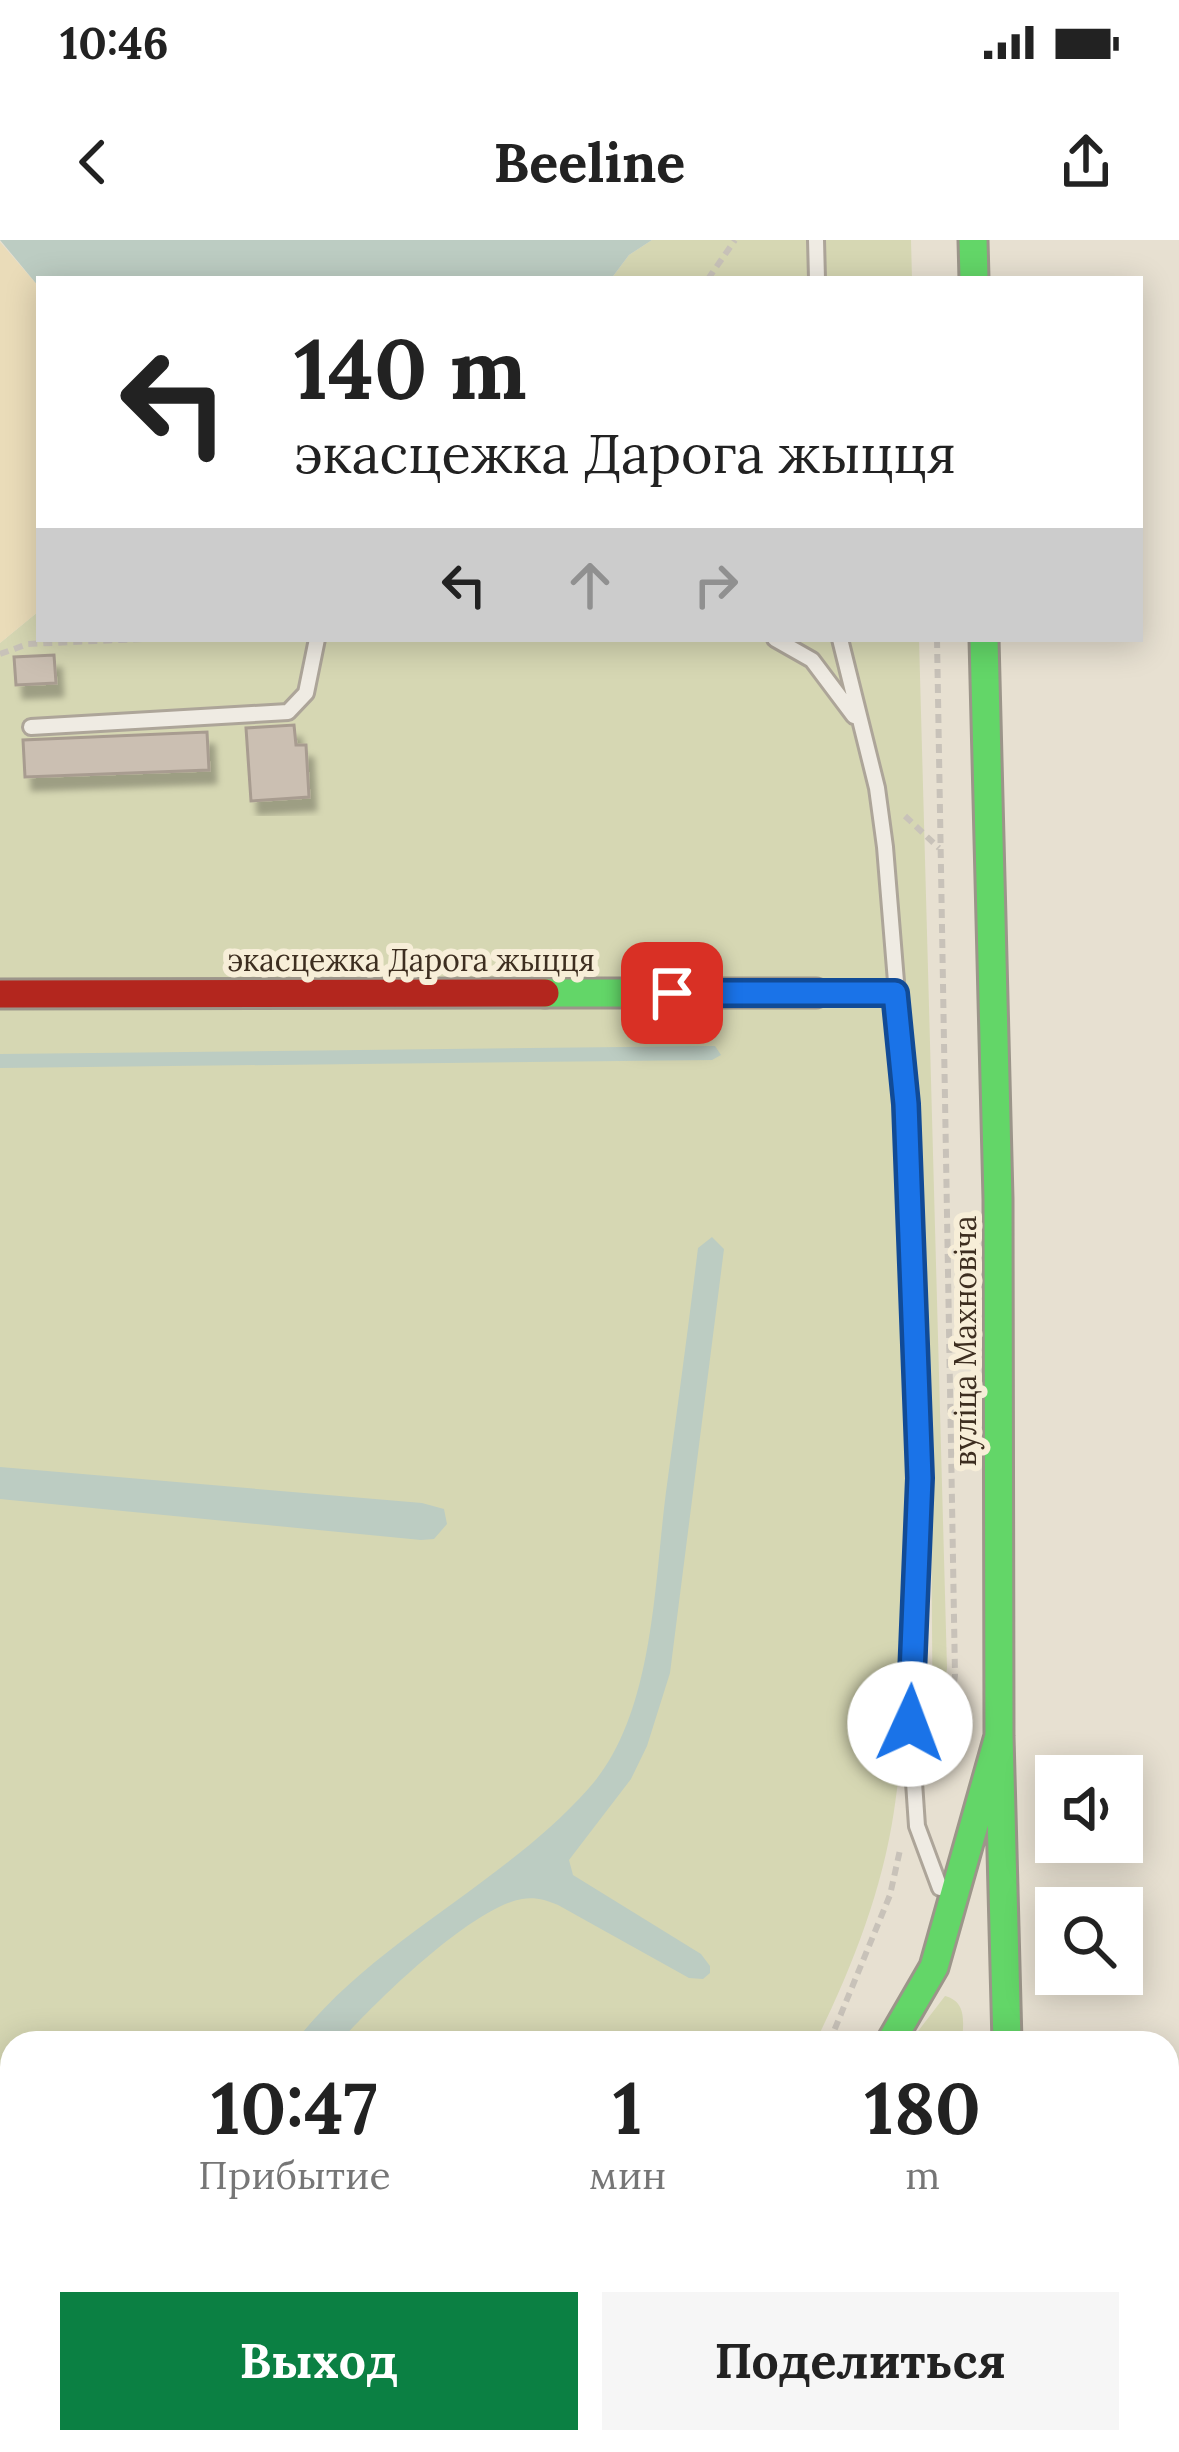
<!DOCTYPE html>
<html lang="ru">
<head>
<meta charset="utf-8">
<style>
  body { margin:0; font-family:Lora,serif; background:#f6f6f6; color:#222; height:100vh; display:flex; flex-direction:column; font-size:45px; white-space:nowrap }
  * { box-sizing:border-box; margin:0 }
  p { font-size:39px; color:#767676 }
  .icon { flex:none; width:66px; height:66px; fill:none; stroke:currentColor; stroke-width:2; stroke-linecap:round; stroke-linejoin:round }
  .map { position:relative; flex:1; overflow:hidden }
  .side { position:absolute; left:0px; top:1791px; width:1179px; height:423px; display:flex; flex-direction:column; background:#fff; border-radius:36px 36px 0 0; box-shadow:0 6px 30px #0003 }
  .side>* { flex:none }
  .hud { position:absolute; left:36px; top:36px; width:1107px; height:366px; border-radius:0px; box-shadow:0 6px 30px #0003; background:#fff; color:#222; overflow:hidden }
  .controls { position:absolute; left:1035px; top:1515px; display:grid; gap:24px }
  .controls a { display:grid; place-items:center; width:108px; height:108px; border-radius:0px; background:#fff; box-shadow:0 6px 30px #0003; font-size:60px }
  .pin { position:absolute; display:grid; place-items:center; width:102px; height:102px; color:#fff; margin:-51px; border-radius:24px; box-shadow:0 6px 18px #0006 }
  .me { position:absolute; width:132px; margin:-66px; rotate:2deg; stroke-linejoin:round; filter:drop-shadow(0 0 9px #0008) }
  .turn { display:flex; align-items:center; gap:42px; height:252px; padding:0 60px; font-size:54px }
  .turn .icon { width:156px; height:156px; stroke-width:2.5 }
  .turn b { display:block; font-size:84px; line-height:102px }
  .lanes { display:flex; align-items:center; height:114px; padding:0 60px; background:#0003; justify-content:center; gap:60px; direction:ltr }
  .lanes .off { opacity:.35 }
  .eta { display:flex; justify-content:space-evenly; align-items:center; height:204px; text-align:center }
  .eta b { font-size:72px; font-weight:700; line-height:84px }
  .action { display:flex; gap:24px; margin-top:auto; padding:24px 60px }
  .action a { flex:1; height:138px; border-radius:0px; background:#0b8043; color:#fff; font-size:48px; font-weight:700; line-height:138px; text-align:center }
  .action a+a { background:#f6f6f6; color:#222 }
  .status { display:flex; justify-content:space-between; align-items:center; height:84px; padding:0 60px; background:#fff; direction:ltr }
  .status svg { height:33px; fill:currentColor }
  header { display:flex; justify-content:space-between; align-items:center; height:156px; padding:0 60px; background:#fff; font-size:54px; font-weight:700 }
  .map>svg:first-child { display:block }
</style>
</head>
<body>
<div class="status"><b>10:46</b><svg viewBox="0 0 49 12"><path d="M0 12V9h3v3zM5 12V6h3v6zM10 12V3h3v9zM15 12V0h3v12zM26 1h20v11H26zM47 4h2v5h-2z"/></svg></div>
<header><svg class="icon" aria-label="back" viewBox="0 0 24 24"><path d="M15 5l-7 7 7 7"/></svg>Beeline<svg class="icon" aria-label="share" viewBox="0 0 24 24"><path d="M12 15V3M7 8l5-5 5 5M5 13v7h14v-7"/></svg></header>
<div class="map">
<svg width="1179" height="2212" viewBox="0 0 1179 2212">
  <defs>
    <filter id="shadow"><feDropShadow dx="7" dy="13" stdDeviation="3" flood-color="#0004"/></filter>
  </defs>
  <rect width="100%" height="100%" fill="#e7e0d1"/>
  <path fill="#d6d7b3" d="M652 0H911L912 39H611L629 15Z
    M39 371V399H919L947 1428 933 1533 931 1240 911 853 897 851C891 925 900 1004 904 1079 911 1242 918 1409 894 1571 882 1652 851 1730 815 1803H12V2202H429L413 2212H0V403Z
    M945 1756C968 1762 963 1784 962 1803H909Z
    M588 2202H948V2212H575Z"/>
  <path fill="#eadcb9" d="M0 2 39 47V371L0 403Z"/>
  <path fill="#bcccc2" d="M0 0H652L629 15 611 39H39V47Z
    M715 806 721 815 712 820 0 828V814Z
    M712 997 724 1009 670 1433 647 1506 631 1539 569 1620 573 1635 701 1714 710 1726V1733L703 1739 689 1738 558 1665C545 1660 536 1657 522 1659 471 1668 373 1764 339 1803H294C376 1698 502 1646 589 1548 654 1476 654 1344 666 1252 677 1171 688 1090 698 1008Z
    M0 1227 422 1263 444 1269 447 1284 434 1299 421 1300 0 1259Z"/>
  <path fill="#cbbfb2" stroke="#a89c90" stroke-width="3" filter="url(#shadow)" d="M54 415 56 443 16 445 14 417Z
    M294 485 296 505H306L309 557 251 561 246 488Z
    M207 492 209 530 25 537 23 500Z"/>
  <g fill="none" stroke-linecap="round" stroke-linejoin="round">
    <g stroke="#ada599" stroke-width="20">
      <path id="lane" d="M816 0 817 39
        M775 399 812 420 854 476
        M840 399 877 548 885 607 906 864 920 1238 910 1484 917 1586 940 1648
        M31 487 288 472 306 453 317 399
        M822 753H895"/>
    </g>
    <g stroke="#9c958a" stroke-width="33">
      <path id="fast" d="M973 0 974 39
        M984 399 998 959 999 1496 1007 1803
        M545 753H816
        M890 1803 934 1727 999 1496
        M537 2212 553 2202"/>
    </g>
    <g stroke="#9c958a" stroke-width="33">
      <path id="jam" d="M0 754 545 753
        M1014 2202V2212"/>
    </g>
    <path stroke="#c8c2b9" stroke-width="6" stroke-dasharray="9 6" stroke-linecap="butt" d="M708 39 735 0
      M937 399 955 1435 942 1532
      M0 414 28 404 142 399
      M905 576 939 608
      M829 1803 890 1655 900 1610
      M897 2202V2212
      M437 2212 454 2202"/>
    <use href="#lane" stroke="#efebe3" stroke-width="14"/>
    <use href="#fast" stroke="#63d668" stroke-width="27"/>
    <use href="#jam" stroke="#b3261e" stroke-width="27"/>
  </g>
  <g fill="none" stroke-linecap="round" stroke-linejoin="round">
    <g stroke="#114b97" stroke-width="30">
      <path id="route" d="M672 753H895L906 864 920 1238 910 1484"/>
    </g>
    <use href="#route" stroke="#1a73e8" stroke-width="21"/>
  </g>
  <g text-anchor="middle" stroke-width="12" stroke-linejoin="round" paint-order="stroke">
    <g font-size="30" fill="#3d2e20" stroke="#f7eed8">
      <text x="411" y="731">экасцежка Дарога жыцця</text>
      <text transform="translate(966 1101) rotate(-90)" y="10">вуліца Махновіча</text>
    </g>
  </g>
</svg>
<div class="controls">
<a><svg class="icon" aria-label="sound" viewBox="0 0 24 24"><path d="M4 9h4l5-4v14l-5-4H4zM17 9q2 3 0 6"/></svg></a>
<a><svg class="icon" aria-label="search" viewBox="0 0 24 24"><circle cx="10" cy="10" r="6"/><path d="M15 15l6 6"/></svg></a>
</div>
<div class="pin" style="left:672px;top:753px;background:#d93025"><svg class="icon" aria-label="arrive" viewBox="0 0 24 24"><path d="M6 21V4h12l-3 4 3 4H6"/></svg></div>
<svg class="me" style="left:910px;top:1484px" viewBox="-20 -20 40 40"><circle r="19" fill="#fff"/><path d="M0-13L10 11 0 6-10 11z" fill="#1a73e8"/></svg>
<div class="hud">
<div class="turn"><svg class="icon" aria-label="left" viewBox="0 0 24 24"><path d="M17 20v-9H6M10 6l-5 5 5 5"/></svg><div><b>140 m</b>экасцежка Дарога жыцця</div></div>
<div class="lanes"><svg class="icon" aria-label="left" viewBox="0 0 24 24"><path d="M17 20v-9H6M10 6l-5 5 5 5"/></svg><svg class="icon off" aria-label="ahead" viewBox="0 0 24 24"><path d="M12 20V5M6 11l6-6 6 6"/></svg><svg class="icon off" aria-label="right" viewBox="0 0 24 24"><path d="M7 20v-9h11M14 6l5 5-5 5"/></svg></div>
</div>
<section class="side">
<div class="eta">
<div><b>10:47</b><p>Прибытие</p></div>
<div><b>1</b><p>мин</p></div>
<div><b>180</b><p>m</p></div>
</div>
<div class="action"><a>Выход</a><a>Поделиться</a></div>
</section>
</div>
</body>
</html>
